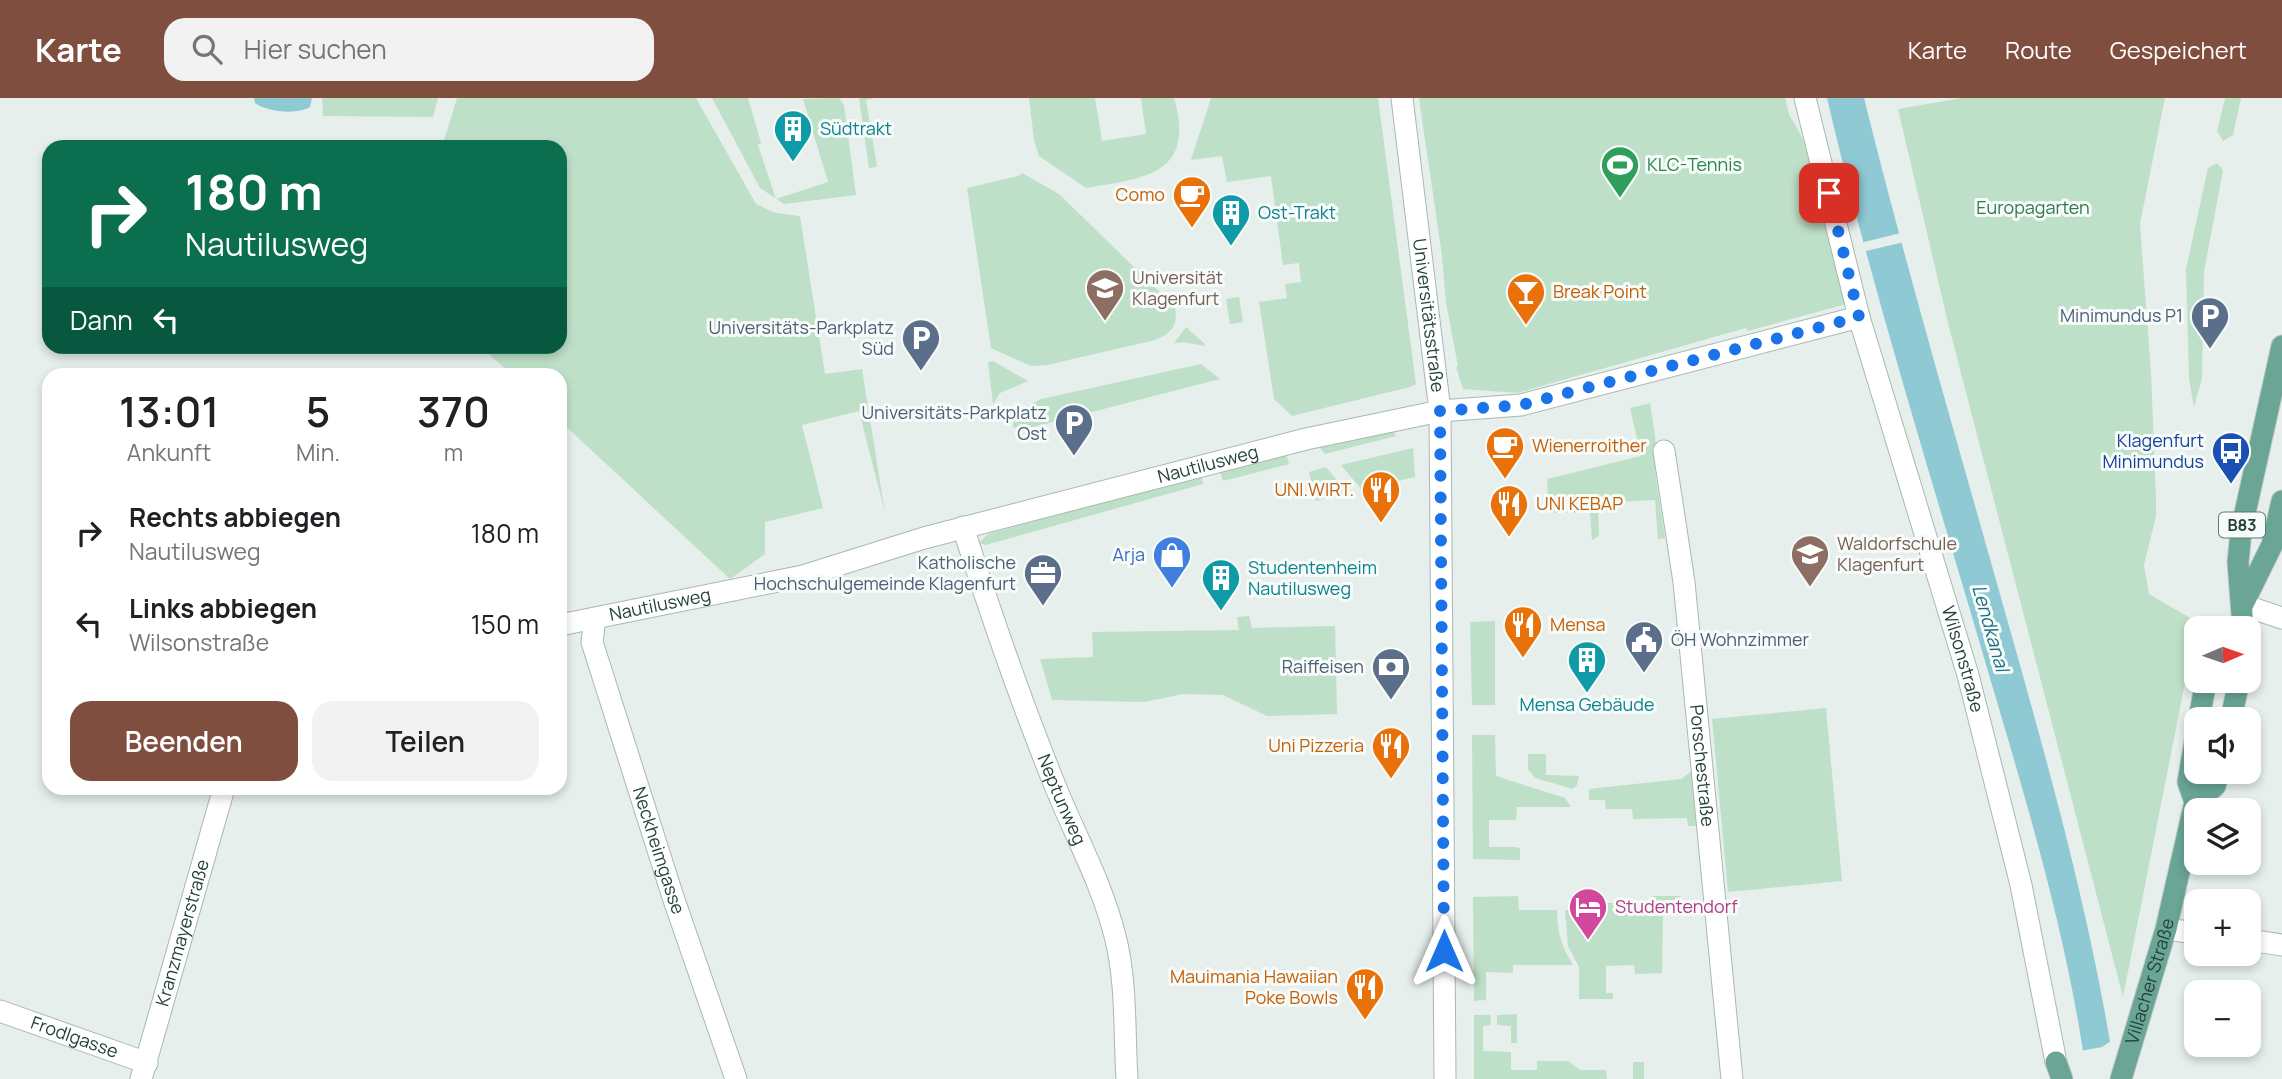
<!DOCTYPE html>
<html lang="de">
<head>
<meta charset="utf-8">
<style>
  body { margin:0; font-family:Manrope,sans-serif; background:#f2f2f2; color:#202124; height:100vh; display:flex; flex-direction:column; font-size:26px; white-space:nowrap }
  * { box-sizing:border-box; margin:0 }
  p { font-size:23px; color:#757577 }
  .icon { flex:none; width:38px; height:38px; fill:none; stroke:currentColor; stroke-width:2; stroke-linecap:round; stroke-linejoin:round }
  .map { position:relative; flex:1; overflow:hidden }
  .sheet { position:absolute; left:42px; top:270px; width:525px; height:427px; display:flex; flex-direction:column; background:#fff; border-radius:21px; box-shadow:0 4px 10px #0003 }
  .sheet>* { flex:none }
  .guide { position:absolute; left:42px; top:42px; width:525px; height:214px; border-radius:21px; box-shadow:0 4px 10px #0003; background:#0b6e4f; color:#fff; overflow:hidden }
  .needle { width:46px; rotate:88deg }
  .buttons { position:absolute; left:2184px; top:518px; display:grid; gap:14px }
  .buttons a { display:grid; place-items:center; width:77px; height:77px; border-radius:14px; background:#fff; box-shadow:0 4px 10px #0003; font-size:35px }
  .pin { position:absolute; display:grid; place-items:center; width:60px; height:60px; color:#fff; margin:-30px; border-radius:14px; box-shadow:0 4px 10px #0006 }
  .me { position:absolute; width:77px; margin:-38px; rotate:0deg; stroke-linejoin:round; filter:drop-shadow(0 0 5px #0008) }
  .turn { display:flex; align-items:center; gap:24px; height:147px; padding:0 28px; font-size:32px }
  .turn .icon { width:91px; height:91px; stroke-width:2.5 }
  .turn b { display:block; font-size:49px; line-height:60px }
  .then { display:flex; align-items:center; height:66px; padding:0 28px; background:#0003; gap:14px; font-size:26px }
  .eta { display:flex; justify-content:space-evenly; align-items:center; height:119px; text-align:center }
  .eta b { font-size:42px; font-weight:600; line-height:49px }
  .cta { display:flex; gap:14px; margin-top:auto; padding:14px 28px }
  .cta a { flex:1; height:80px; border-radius:21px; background:#7f4e3f; color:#fff; font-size:28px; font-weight:600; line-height:80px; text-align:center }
  .cta a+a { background:#f2f2f2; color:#202124 }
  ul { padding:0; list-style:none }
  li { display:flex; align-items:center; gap:21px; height:91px; padding:0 28px }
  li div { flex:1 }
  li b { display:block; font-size:26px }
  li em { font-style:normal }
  header { display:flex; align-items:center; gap:42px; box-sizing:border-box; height:98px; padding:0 35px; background:#7f4e3f; color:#fff }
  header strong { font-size:33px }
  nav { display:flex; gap:38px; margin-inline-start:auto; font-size:24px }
  .search { width:490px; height:63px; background:#f2f2f2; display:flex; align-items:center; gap:18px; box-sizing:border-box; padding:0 24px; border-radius:21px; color:#757577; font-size:26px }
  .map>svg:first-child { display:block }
</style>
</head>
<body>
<header>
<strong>Karte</strong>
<div class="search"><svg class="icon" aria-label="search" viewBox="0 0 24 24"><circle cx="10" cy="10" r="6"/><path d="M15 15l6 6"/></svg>Hier suchen</div>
<nav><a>Karte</a><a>Route</a><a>Gespeichert</a></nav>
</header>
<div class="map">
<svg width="2282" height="981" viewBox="0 0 2282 981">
  <rect width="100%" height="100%" fill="#e6efeb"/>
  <path fill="#bfe0c8" d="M322 0H438L433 19 323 18Z
    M457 0H696L756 106 776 115 800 118 825 276 862 271 885 415 859 313 802 327 823 410 765 424V456L730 481 560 323V276H511L481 249 560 248V49H442Z
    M712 0H748L761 45 758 47 776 101 828 84 803 1 839 0 844 7 856 97 784 106 760 90Z
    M859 0H875L866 2 877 69 869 70Z
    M1029 0H1095L1102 43 1146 36 1141 0H1174C1196 77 1145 80 1086 90L1039 58 1034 42Z
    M1211 0H1378L1416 286 1410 289 1292 318 1274 301 1259 204 1287 200 1285 186 1301 184 1299 165 1283 167 1271 78 1227 84 1222 58 1191 62Z
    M1419 0H1785L1789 16 1803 41 1850 205 1748 233 1746 230 1517 295 1463 291 1456 269 1458 268 1446 205 1442 158Z
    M1962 0H2165L2140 126 2151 276 2156 402V418L2144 467 2149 496 2197 524 2123 899 1949 229 1898 11Z
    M2225 0H2241L2233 37 2223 43 2217 33Z
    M2217 65 2223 72 2204 174 2202 280 2194 309 2189 281 2186 171 2208 70Z
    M1022 75 1059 96 1175 209C1178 228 1173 234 1155 242L1047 267 1031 268 991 250 967 90 1018 78Z
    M1239 199 1243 224 1230 226 1226 201Z
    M1186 229 1204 245 1205 248 1183 244 1174 245Z
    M993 263 1028 283 1000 295 993 306 988 264Z
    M1201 266 1220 281 1022 332 1013 329 1014 315 1041 301Z
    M1650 305 1660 372 1655 373 1665 440 1658 441 1655 402 1598 405 1599 438 1592 442 1590 414 1549 415 1547 381 1641 358 1630 310Z
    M1392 330 1396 338 1325 356 1318 348Z
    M1413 350 1415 379 1361 391 1341 367Z
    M1286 356 1289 366 1223 383 1220 373Z
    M1326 369 1347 395 1316 403 1309 374Z
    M1201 376 1203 386 986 447 979 445 988 436Z
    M1249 518 1252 530 1335 528 1337 616 1267 618 1223 597 1183 596 1144 604 1052 602 1040 561 1093 559 1092 534 1239 532 1237 519Z
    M1495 523V607H1472L1470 524Z
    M1826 610 1842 783 1728 794 1712 621Z
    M1472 637H1495L1496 678 1565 700 1571 709H1517L1516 722H1489V749H1516L1520 751V762L1473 761Z
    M1528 656H1546V677L1579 678 1577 687 1573 691 1535 680 1528 671Z
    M1693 672 1698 728H1688L1687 720 1633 721 1632 711H1606L1605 702H1589V691L1681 681Z
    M1518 798 1519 812H1557C1557 833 1562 850 1573 867H1513V875L1486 874V902L1474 903 1473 799Z
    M1653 798H1680L1679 813 1663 816 1662 875 1635 876 1634 867 1606 868V895H1613V901H1579V869L1568 848 1565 812 1597 813 1598 805H1652Z
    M1517 916V945H1511V928L1497 927V917Z
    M1474 917H1490L1491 927 1483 928V953L1511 954V972H1537V963H1568L1580 972H1606L1607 981H1474Z
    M1633 964H1644V981H1633Z"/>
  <path fill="#8ec9d4" d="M254 0H312L310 9C297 17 267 14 255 5Z
    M1827 0H1864C1907 173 1957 343 2005 514 2049 670 2092 821 2116 981H2087C2069 845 2029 712 1990 580 1934 388 1873 196 1827 0Z"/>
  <path fill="#e6efeb" d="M1901 135 1904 144 1862 154 1860 145Z
    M2114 941 2120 981H2083L2080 953 2102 949Z"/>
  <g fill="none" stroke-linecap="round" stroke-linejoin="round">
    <g stroke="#a8b8b2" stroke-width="23">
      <g id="street">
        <path id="s1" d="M1402 0 1440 313 1445 981"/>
        <path id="s2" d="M1805 0 1859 219 1968 577 2021 787 2056 964"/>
        <path id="s3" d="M1664 353 1684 484 1732 981"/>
        <path id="s4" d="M963 429C991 517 1021 604 1056 690 1076 739 1102 786 1115 838 1127 884 1124 934 1127 981"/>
        <path id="s5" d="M595 521 592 544 673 799 736 981"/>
        <path id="s6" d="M560 527 803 478 924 440 1306 341 1440 313 1521 307 1859 219"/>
        <path d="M2166 831 2196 835"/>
        <path d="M2249 842 2282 847"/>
        <path id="s7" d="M0 913 147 965"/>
        <path id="s8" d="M141 981 224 690"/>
      </g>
    </g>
    <g stroke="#a4bbb3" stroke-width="23">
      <path id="secondary" d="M2243 507 2282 520"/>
    </g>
    <g stroke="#c2cac8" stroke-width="23">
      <g id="primary">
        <path d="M2242 508 2272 447 2282 403"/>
        <path d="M2243 530 2238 464 2241 433 2282 248"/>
        <path d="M2199 621 2206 583"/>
        <path d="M2231 621 2239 583"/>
        <path d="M2195 704 2215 688 2219 674"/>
        <path d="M2056 964 2062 981"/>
        <path id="s9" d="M2121 981 2166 831 2195 704 2188 684 2196 637"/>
      </g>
    </g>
    <use href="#street" stroke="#fff" stroke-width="21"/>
    <use href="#secondary" stroke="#fff" stroke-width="21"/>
    <use href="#primary" stroke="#6aa596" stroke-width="21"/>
  </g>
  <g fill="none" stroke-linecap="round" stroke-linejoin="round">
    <path stroke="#1a73e8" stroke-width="12" stroke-dasharray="0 21.6" d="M1444 853 1440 313 1521 307 1859 219 1829 95"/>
  </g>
  <defs>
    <g id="building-pin" transform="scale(2.0125)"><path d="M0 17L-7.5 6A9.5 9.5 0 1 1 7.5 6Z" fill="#0f9aa8" stroke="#f7fbf9"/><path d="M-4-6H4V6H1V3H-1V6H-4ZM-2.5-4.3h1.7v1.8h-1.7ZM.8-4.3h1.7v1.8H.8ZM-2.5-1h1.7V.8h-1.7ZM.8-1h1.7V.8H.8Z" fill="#fff"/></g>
    <g id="stadium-pin" transform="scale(2.0125)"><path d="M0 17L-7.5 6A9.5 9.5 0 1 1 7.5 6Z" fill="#2e9e5b" stroke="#f7fbf9"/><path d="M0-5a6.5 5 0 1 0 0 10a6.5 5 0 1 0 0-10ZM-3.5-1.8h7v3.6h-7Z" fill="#fff"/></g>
    <g id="cafe-pin" transform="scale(2.0125)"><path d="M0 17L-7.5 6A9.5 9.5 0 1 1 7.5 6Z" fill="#e8710a" stroke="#f7fbf9"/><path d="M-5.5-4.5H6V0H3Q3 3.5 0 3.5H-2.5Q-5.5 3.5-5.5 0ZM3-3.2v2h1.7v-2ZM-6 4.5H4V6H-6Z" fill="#fff"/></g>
    <g id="university-pin" transform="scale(2.0125)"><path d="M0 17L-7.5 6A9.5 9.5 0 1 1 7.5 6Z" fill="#8d6e63" stroke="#f7fbf9"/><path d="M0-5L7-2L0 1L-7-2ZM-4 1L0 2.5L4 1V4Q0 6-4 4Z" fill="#fff"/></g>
    <g id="bar-pin" transform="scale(2.0125)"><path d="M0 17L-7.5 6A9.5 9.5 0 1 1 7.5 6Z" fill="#e8710a" stroke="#f7fbf9"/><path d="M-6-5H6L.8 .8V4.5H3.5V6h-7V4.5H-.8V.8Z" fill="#fff"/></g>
    <g id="parking-pin" transform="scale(2.0125)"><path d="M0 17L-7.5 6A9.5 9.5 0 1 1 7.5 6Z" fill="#5c6f8a" stroke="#f7fbf9"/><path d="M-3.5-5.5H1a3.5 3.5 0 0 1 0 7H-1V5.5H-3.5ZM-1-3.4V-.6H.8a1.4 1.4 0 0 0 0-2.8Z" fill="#fff"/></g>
    <g id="bus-pin" transform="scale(2.0125)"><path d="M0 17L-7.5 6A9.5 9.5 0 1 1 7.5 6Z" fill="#1a4fb4" stroke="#f7fbf9"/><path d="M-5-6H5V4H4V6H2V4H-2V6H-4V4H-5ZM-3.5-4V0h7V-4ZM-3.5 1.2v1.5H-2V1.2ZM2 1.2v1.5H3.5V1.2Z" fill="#fff"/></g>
    <g id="restaurant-pin" transform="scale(2.0125)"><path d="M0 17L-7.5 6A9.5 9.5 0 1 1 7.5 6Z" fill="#e8710a" stroke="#f7fbf9"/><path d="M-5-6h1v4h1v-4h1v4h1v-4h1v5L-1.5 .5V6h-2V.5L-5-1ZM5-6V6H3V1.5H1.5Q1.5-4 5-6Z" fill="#fff"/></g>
    <g id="school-pin" transform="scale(2.0125)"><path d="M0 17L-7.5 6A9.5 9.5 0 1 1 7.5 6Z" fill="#8d6e63" stroke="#f7fbf9"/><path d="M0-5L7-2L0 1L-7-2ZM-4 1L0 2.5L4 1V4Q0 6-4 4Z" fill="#fff"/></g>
    <g id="shop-pin" transform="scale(2.0125)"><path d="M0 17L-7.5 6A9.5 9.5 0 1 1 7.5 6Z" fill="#3f7fe0" stroke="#f7fbf9"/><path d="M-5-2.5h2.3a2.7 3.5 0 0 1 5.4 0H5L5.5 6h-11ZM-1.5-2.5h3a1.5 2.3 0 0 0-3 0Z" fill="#fff"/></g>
    <g id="office-pin" transform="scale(2.0125)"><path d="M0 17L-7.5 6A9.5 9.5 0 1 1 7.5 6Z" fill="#5c6f8a" stroke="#f7fbf9"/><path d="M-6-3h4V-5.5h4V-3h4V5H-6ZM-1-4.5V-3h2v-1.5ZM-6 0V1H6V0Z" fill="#fff"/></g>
    <g id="civic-pin" transform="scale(2.0125)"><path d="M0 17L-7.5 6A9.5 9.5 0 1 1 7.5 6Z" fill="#5c6f8a" stroke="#f7fbf9"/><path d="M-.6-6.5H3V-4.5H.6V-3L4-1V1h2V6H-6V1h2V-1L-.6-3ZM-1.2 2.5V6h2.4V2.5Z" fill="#fff"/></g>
    <g id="bank-pin" transform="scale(2.0125)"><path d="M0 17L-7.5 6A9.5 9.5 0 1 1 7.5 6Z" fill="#5c6f8a" stroke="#f7fbf9"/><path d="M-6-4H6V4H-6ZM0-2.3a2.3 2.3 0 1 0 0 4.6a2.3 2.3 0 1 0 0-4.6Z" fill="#fff"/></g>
    <g id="hotel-pin" transform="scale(2.0125)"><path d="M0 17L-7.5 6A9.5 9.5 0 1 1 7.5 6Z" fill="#d1479c" stroke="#f7fbf9"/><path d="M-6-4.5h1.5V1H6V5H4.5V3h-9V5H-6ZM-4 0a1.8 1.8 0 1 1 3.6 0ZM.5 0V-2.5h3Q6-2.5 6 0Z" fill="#fff"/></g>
  </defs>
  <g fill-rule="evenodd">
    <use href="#building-pin" x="793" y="31"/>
    <use href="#stadium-pin" x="1620" y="67"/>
    <use href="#cafe-pin" x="1192" y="97"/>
    <use href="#building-pin" x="1231" y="115"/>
    <use href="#university-pin" x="1105" y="190"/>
    <use href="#bar-pin" x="1526" y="194"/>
    <use href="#parking-pin" x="2210" y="218"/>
    <use href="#parking-pin" x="921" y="240"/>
    <use href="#parking-pin" x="1074" y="325"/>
    <use href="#cafe-pin" x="1505" y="348"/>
    <use href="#bus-pin" x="2231" y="353"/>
    <use href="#restaurant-pin" x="1381" y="392"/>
    <use href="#restaurant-pin" x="1509" y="406"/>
    <use href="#school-pin" x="1810" y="456"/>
    <use href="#shop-pin" x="1172" y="457"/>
    <use href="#office-pin" x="1043" y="475"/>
    <use href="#building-pin" x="1221" y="480"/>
    <use href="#restaurant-pin" x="1523" y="527"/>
    <use href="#civic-pin" x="1644" y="542"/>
    <use href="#building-pin" x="1587" y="562"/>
    <use href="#bank-pin" x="1391" y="569"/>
    <use href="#restaurant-pin" x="1391" y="648"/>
    <use href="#hotel-pin" x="1588" y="809"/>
    <use href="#restaurant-pin" x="1365" y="889"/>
  </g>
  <g text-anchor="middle" stroke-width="6" stroke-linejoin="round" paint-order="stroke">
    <rect fill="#f7fbf9" stroke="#637a73" stroke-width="2" x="2219" y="414.5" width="46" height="25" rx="5"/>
    <g font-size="16" font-weight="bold" fill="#24423a">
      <text x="2242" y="433">B83</text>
    </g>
    <g font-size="18" fill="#0d838f" stroke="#f7fbf9" text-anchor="start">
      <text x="820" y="37">Südtrakt</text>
      <text x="1258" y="121">Ost-Trakt</text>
      <text x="1248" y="476">Studentenheim<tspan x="1248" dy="21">Nautilusweg</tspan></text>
      <text x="1587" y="613" text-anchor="middle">Mensa Gebäude</text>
    </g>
    <g font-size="18" fill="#27864d" stroke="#f7fbf9" text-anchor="start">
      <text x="1647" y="73">KLC-Tennis</text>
    </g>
    <g font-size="18" fill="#c56008" stroke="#f7fbf9" text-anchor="end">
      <text x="1165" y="103">Como</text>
      <text x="1553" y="200" text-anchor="start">Break Point</text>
      <text x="1532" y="354" text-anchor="start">Wienerroither</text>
      <text x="1354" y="398">UNI.WIRT.</text>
      <text x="1536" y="412" text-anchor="start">UNI KEBAP</text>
      <text x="1550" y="533" text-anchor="start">Mensa</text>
      <text x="1364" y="654">Uni Pizzeria</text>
      <text x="1338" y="885">Mauimania Hawaiian<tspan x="1338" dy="21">Poke Bowls</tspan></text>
    </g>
    <g font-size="18" fill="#2d7a4b" stroke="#f7fbf9">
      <text x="2033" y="116">Europagarten</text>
    </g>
    <g font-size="18" fill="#785e54" stroke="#f7fbf9" text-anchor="start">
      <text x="1132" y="186">Universität<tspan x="1132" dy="21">Klagenfurt</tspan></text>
      <text x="1837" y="452">Waldorfschule<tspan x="1837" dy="21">Klagenfurt</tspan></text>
    </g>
    <g font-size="18" fill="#24423a" stroke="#f7fbf9">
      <text dy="6" stroke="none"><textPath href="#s1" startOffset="219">Universitätsstraße</textPath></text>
      <text dy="6" stroke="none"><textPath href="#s6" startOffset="668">Nautilusweg</textPath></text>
      <text dy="6" stroke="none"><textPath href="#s6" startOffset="102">Nautilusweg</textPath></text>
      <text dy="6" stroke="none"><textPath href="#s2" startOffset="583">Wilsonstraße</textPath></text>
      <text dy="6" stroke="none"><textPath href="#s3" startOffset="317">Porschestraße</textPath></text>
      <text dy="6" stroke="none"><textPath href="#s4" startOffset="290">Neptunweg</textPath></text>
      <text dy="6" stroke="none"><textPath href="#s5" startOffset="242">Neckheimgasse</textPath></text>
      <text dy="6" stroke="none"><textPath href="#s8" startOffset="152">Kranzmayerstraße</textPath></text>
      <text dy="6" stroke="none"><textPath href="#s9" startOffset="102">Villacher Straße</textPath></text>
      <text dy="6" stroke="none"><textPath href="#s7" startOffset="79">Frodlgasse</textPath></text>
    </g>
    <g font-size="18" fill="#4e5e75" stroke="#f7fbf9" text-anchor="end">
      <text x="2183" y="224">Minimundus P1</text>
      <text x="894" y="236">Universitäts-Parkplatz<tspan x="894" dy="21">Süd</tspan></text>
      <text x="1047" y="321">Universitäts-Parkplatz<tspan x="1047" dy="21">Ost</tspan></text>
      <text x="1016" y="471">Katholische<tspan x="1016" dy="21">Hochschulgemeinde Klagenfurt</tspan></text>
      <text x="1671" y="548" text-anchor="start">ÖH Wohnzimmer</text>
      <text x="1364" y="575">Raiffeisen</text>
    </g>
    <g font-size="18" fill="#164399" stroke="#f7fbf9" text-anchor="end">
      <text x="2204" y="349">Klagenfurt<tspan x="2204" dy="21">Minimundus</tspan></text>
    </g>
    <g font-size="18" fill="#366cbe" stroke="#f7fbf9" text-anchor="end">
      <text x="1145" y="463">Arja</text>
    </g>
    <g font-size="18" fill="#b23c85" stroke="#f7fbf9" text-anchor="start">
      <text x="1615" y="815">Studentendorf</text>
    </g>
    <g font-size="19" font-style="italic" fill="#1c6f80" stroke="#f7fbf9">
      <text transform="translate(1991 530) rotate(74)" y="7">Lendkanal</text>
    </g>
  </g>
</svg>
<div class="buttons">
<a><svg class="needle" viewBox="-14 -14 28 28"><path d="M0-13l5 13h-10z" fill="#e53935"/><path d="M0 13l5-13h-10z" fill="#757577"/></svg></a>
<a><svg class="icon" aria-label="sound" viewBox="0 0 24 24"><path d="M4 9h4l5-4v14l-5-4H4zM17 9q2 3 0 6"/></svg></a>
<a><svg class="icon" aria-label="layers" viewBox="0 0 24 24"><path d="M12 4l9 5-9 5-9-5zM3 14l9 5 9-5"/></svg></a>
<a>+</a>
<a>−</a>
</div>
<div class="pin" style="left:1829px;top:95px;background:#d93025"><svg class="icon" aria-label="arrive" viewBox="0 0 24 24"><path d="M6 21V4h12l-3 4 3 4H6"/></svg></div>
<svg class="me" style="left:1444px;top:853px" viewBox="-20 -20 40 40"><path d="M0-17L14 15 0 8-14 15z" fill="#1a73e8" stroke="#fff" stroke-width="4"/></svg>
<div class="guide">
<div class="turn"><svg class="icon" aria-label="right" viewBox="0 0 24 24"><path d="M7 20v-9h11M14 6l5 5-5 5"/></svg><div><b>180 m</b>Nautilusweg</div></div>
<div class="then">Dann<svg class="icon" aria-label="left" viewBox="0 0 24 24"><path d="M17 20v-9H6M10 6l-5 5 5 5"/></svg></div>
</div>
<section class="sheet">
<div class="eta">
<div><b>13:01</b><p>Ankunft</p></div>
<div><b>5</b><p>Min.</p></div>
<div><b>370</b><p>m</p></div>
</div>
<ul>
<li><svg class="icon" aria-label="right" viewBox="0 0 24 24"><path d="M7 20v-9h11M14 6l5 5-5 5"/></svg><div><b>Rechts abbiegen</b><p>Nautilusweg</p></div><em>180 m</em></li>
<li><svg class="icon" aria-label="left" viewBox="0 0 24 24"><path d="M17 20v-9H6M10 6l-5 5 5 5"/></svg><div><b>Links abbiegen</b><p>Wilsonstraße</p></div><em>150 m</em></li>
</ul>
<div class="cta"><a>Beenden</a><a>Teilen</a></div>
</section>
</div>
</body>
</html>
